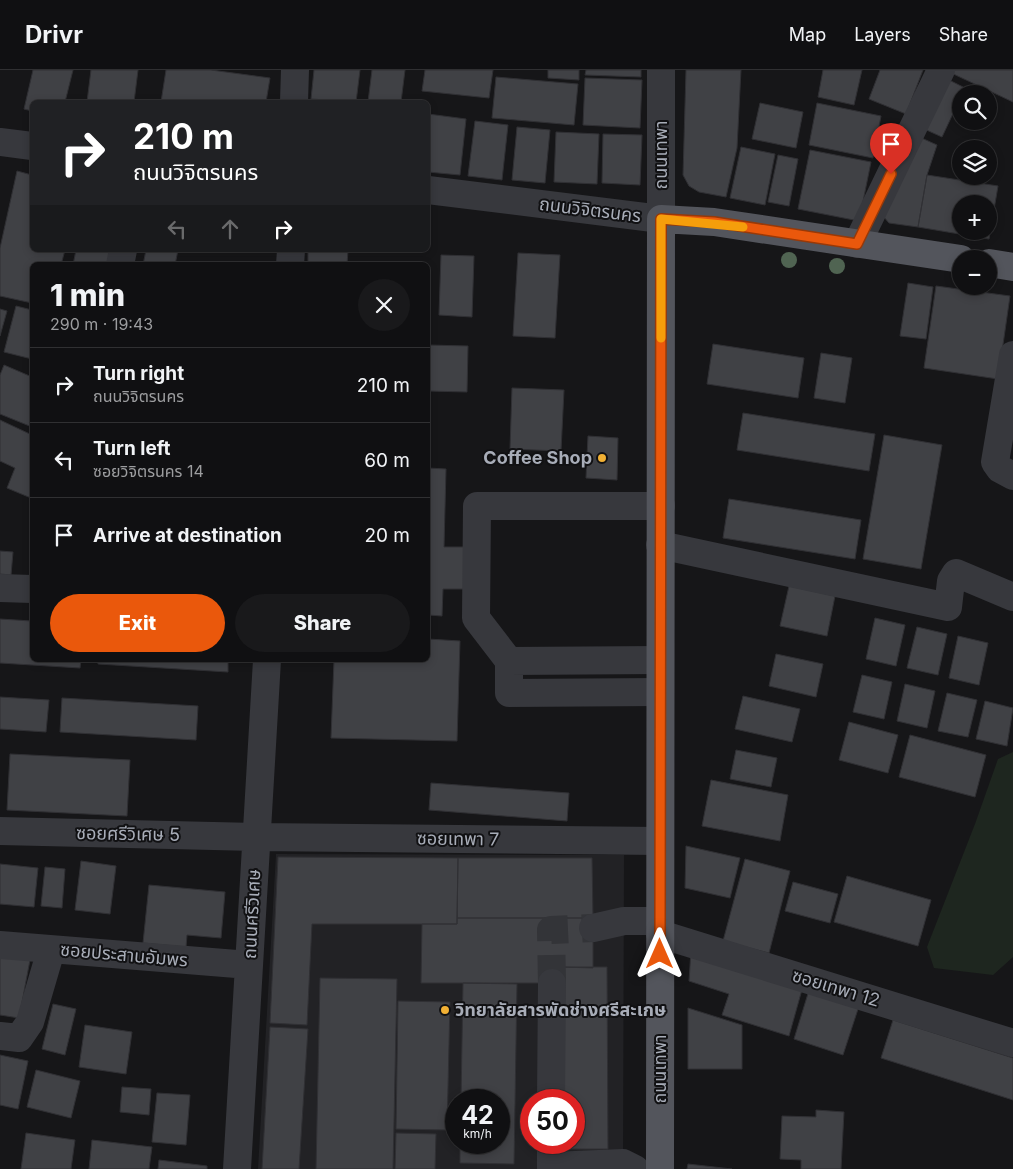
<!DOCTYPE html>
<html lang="en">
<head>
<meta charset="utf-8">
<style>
  body { margin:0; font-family:Inter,"Noto Sans Thai",sans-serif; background:#19191b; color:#f1f3f6; height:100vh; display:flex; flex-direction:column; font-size:19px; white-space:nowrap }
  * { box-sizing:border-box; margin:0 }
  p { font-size:16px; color:#9c9d9f }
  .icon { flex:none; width:28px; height:28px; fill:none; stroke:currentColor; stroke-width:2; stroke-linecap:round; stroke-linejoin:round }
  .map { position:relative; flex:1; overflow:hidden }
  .drawer { position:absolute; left:30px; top:192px; width:400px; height:400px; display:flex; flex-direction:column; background:#101012; border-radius:8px; box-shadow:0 2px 8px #0003,0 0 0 1px #303032 }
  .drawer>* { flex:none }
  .top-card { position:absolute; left:30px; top:30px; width:400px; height:152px; border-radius:8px; box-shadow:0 2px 8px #0003,0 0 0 1px #303032; background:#202124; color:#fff; overflow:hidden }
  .buttons { position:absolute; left:952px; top:15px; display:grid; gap:10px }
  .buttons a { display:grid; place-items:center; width:45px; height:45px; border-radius:50%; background:#101012; box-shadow:0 2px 8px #0003,0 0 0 1px #303032; font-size:25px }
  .speed { position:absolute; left:445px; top:1019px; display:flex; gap:10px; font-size:25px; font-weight:700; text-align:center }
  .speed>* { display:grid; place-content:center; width:65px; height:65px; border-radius:50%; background:#101012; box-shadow:0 2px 8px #0003,0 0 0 1px #303032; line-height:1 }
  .speed small { font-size:12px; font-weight:400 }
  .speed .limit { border:8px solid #d22; background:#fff; color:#111 }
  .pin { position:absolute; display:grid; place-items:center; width:42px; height:42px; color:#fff; margin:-51px -21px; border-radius:50% 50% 50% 0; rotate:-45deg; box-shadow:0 0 5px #0007 }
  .pin .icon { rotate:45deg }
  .me { position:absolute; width:55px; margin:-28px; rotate:0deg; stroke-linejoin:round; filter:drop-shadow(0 0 4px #0008) }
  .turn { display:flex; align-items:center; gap:18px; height:105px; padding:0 20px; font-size:22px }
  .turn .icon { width:65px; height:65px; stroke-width:2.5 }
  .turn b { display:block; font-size:35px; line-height:42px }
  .lanes { display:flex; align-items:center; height:48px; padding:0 20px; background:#0003; justify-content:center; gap:25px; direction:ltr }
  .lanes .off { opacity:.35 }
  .round { display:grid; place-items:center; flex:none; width:52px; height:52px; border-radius:26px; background:#19191b }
  .overview { display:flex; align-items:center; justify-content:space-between; height:85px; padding:0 20px }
  h1 { font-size:30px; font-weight:800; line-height:38px }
  .primary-button { display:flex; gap:10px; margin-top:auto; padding:10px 20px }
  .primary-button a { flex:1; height:58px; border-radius:30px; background:#ea580c; color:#fff; font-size:20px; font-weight:800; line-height:58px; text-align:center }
  .primary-button a+a { background:#19191b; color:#f1f3f6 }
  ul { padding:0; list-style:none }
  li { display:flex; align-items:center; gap:15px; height:75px; padding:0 20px; border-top:1px solid #303032 }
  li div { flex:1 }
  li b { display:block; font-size:19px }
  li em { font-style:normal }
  header { display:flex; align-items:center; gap:30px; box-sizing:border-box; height:70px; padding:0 25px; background:#101012; border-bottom:1px solid #303032 }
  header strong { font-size:24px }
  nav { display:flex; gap:28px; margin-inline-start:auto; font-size:18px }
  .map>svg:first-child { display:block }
</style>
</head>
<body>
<header>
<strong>Drivr</strong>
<nav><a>Map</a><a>Layers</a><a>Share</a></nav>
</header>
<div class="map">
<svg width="1013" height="1099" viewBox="0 0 1013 1099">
  <rect width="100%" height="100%" fill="#161618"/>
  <path fill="#222225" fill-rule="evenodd" d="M276 784 624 785 623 1099H258ZM456 1030H499V1072H456ZM531 1030H574V1072H531Z"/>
  <path fill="#1e261f" d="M1013 682V887L993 905 934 898 927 877 975 754 998 689Z"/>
  <path fill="#404145" stroke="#303034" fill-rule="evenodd" d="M33 0H73L65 32H32V41L24 39Z
    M91 0H138L134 32H87Z
    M166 0H211L270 8 266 32H161Z
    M314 0H360L356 32 311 29Z
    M372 0H405L401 32H368Z
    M425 0H493L489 28 422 21Z
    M548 0H579V10L548 8Z
    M586 0H641V7L585 5Z
    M686 0H741L737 78 726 127 699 122 689 116 683 105Z
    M823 0H862L854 35 818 27Z
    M880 0H923L906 44 869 29Z
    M947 0H1013V32L947 1Z
    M496 7 578 14 574 55 492 48Z
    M585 8 642 10 640 58 583 55Z
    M945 8 965 18 942 67 922 58Z
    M760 33 803 42 796 78 752 69Z
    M817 33 881 46 873 88 809 75Z
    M428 44 466 49 460 105 428 102Z
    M475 51 508 55 502 110 468 106Z
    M517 57 550 60 545 113 512 110Z
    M556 62 599 64 597 114 554 112Z
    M603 64 642 65 640 115 602 113Z
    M917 66 937 75 927 105 918 157 889 153 883 146Z
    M741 77 775 84 765 135 730 128Z
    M810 80 871 92 859 151 798 139Z
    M778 85 798 89 789 136 768 132Z
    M17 101 32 105V180H65L61 195H32V233L0 226V178Z
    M927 105 998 116 989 169 918 157ZM961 134H989V161H961Z
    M76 180H113L109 195H73Z
    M146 180H178L175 195H143Z
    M308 180H348L347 195H308Z
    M518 183 560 185 555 268 513 266Z
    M441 185 474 186 472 247 439 245Z
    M179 193 207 195H179Z
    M908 213 933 217 926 269 900 266Z
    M936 216 1010 226 998 309 924 298Z
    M16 236 32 240V289L4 282Z
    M0 239 7 241 0 266Z
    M713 274 804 288 798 328 707 314Z
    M428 275 468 276 467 322 428 321Z
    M821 283 852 288 845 333 814 328Z
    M4 295 32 307V357L0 344V305Z
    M512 318 564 320 561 381 510 379Z
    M743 343 875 364 869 401 737 380Z
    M0 350 32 365V424L31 428 7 418 15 398 0 391Z
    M884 365 942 375 921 499 863 489Z
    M588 366 618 368 617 410 586 408Z
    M428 398 446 399 444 477H466L464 519H443L442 546 428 545Z
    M729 429 861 450 855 489 723 468Z
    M0 481 13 482 11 505 0 504Z
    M789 516 835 526 827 566 780 556Z
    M875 548 905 555 896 596 866 589Z
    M0 549 32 551V590H81L80 598 0 593Z
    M917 557 947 564 938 605 907 598Z
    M958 566 988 573 979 615 949 608Z
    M428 569 460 571 457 671 331 668 334 590H428Z
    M776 584 823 594 816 627 769 616Z
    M98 590H228V602L98 594Z
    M862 605 892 612 884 649 853 642Z
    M905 614 935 621 927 658 897 651Z
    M947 623 977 630 968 667 938 661Z
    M743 626 800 639 792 672 735 659Z
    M0 627 49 630 46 662 0 659Z
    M62 628 198 636 196 670 60 662Z
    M985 631 1013 638 1007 676 976 669Z
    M849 652 898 665 888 703 839 690Z
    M910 665 986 685 975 727 899 707Z
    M736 680 777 688 771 717 730 709Z
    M10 684 130 690 127 746 7 740Z
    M711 710 788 725 780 771 702 756Z
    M431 713 569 723 567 751 429 740Z
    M686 776 740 788 730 828 685 818Z
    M278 787 458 788 457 854H312L307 955 270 953Z
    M458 788H592L593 848H457Z
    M745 789 790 801 769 883 723 871Z
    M81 791 116 796 110 844 75 840Z
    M0 794 38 798 34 837 0 834Z
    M45 797 65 799 62 838 41 836Z
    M847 806 931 830 918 876 834 852Z
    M793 812 838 824 830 853 785 841Z
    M149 815 225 822 221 868 187 865 186 877 143 873Z
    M457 848H593V898L561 897 560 913H421L422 854H457Z
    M691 881 803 916 789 966 722 945 729 924 689 911Z
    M0 884 30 890 19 948 0 945Z
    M561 897H607L608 1079H561V1072H574V1030H561Z
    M320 908 397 909 393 1099H316Z
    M463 913 517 914 514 1094 460 1093V1072H499V1030H461Z
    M810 917 860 933 843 985 794 969Z
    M398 931 450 932 447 1060 396 1059Z
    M53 934 76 939 65 985 42 979Z
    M688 938 742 955V999H688Z
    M893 950 1013 988V1030L881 988Z
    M85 955 132 962 126 1004 79 997Z
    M270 957 308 959 299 1099H262Z
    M0 985 28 991 18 1039 0 1035Z
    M36 1000 80 1011 71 1048 27 1037Z
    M122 1017 151 1019 149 1045 120 1042Z
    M157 1023 190 1025 186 1075 152 1072Z
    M816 1040 844 1042 841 1099H801V1090L780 1089 782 1046 816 1047Z
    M26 1063 75 1070 71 1099H21Z
    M396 1063 436 1064 435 1099H395Z
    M92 1070 152 1077 149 1099H89Z
    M159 1090 207 1096V1099H158Z
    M688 1094 732 1099H687Z"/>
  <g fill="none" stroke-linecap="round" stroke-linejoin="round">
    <path stroke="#333438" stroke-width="28" stroke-dasharray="28 14" stroke-linecap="butt" d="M552 913 551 860 593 858"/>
    <path stroke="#37383d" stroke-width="28" d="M294 32 295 0
      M0 72 32 76
      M428 120 661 149V0
      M857 174 941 0
      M120 195 123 180
      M290 195 291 180
      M1013 285 995 392 1000 399 1013 406
      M660 475 948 537 951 511 956 503 1013 527
      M0 518 32 519
      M509 591 476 548 477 436H661
      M660 622 509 623V591L660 590
      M0 761 256 767 660 771
      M593 858 624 851H660
      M660 864 1013 973
      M0 875 249 895
      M0 966 19 968 30 952 51 880
      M551 1030 552 913
      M551 1096V1072
      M237 1099 267 590
      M551 1099V1096L623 1093 635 1099"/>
    <path stroke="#53555c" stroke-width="28" d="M989 193 1013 197
      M660 1099 661 149 714 152 961 189"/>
  </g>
  <g fill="#506452">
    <circle cx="789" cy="190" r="8"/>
    <circle cx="837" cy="196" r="8"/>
  </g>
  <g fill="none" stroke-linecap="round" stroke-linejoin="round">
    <g stroke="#983908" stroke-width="12">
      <path id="route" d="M660 884 661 149 714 152 857 174 891 104"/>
    </g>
    <use href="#route" stroke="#ea580c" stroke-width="9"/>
    <path stroke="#f59e0b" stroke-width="9" d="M661 268V149L743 157"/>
  </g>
  <g fill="#f2b134" stroke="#111113" stroke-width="2">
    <circle cx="602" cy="388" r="5"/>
    <circle cx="445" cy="940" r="5"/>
  </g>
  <g text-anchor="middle" stroke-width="4" stroke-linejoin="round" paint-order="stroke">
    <g font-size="18" fill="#a8adb8" stroke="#111113">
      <text transform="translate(661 85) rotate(-90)" y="6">ถนนเทพา</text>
      <text transform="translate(590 140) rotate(7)" y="6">ถนนวิจิตรนคร</text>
      <text transform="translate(128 764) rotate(1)" y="6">ซอยศรีวิเศษ 5</text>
      <text transform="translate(458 769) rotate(1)" y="6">ซอยเทพา 7</text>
      <text transform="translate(252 844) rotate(-87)" y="6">ถนนศรีวิเศษ</text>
      <text transform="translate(124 885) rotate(5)" y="6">ซอยประสานอัมพร</text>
      <text transform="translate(836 918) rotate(17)" y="6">ซอยเทพา 12</text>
      <text transform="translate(660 999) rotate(-90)" y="6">ถนนเทพา</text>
    </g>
    <g font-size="18" font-weight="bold" fill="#a8adb8" stroke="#111113" text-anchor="end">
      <text x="592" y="394">Coffee Shop</text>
      <text x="455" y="946" text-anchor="start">วิทยาลัยสารพัดช่างศรีสะเกษ</text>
    </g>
  </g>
</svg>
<div class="buttons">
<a><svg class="icon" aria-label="search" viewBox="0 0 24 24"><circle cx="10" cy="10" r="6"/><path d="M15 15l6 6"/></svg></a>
<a><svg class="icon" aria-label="layers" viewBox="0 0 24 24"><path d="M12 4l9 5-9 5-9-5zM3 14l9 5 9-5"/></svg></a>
<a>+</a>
<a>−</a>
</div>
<div class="speed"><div>42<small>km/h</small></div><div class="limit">50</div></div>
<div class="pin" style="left:891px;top:104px;background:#d93025"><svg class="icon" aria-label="arrive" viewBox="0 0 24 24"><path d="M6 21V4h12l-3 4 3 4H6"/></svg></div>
<svg class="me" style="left:660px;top:884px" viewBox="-20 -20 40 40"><path d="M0-17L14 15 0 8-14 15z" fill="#ea580c" stroke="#fff" stroke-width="4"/></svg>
<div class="top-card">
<div class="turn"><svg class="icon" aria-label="right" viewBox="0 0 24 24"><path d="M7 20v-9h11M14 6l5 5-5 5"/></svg><div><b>210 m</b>ถนนวิจิตรนคร</div></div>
<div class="lanes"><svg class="icon off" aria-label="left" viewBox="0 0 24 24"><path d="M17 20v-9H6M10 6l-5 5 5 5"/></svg><svg class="icon off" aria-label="ahead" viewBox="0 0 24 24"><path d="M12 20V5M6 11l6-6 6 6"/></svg><svg class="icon" aria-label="right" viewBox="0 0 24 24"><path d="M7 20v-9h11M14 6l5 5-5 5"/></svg></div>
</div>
<section class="drawer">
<div class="overview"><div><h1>1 min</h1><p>290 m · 19:43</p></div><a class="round"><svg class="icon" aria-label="close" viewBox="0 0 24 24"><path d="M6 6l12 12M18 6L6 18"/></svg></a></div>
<ul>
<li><svg class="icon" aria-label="right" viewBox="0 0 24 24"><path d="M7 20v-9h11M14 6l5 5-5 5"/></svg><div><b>Turn right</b><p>ถนนวิจิตรนคร</p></div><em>210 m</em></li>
<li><svg class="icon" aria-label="left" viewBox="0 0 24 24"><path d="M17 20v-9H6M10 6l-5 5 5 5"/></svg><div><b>Turn left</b><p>ซอยวิจิตรนคร 14</p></div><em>60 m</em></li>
<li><svg class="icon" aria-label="arrive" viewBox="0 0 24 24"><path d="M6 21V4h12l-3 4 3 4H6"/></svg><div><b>Arrive at destination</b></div><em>20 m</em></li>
</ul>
<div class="primary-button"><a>Exit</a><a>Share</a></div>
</section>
</div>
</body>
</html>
